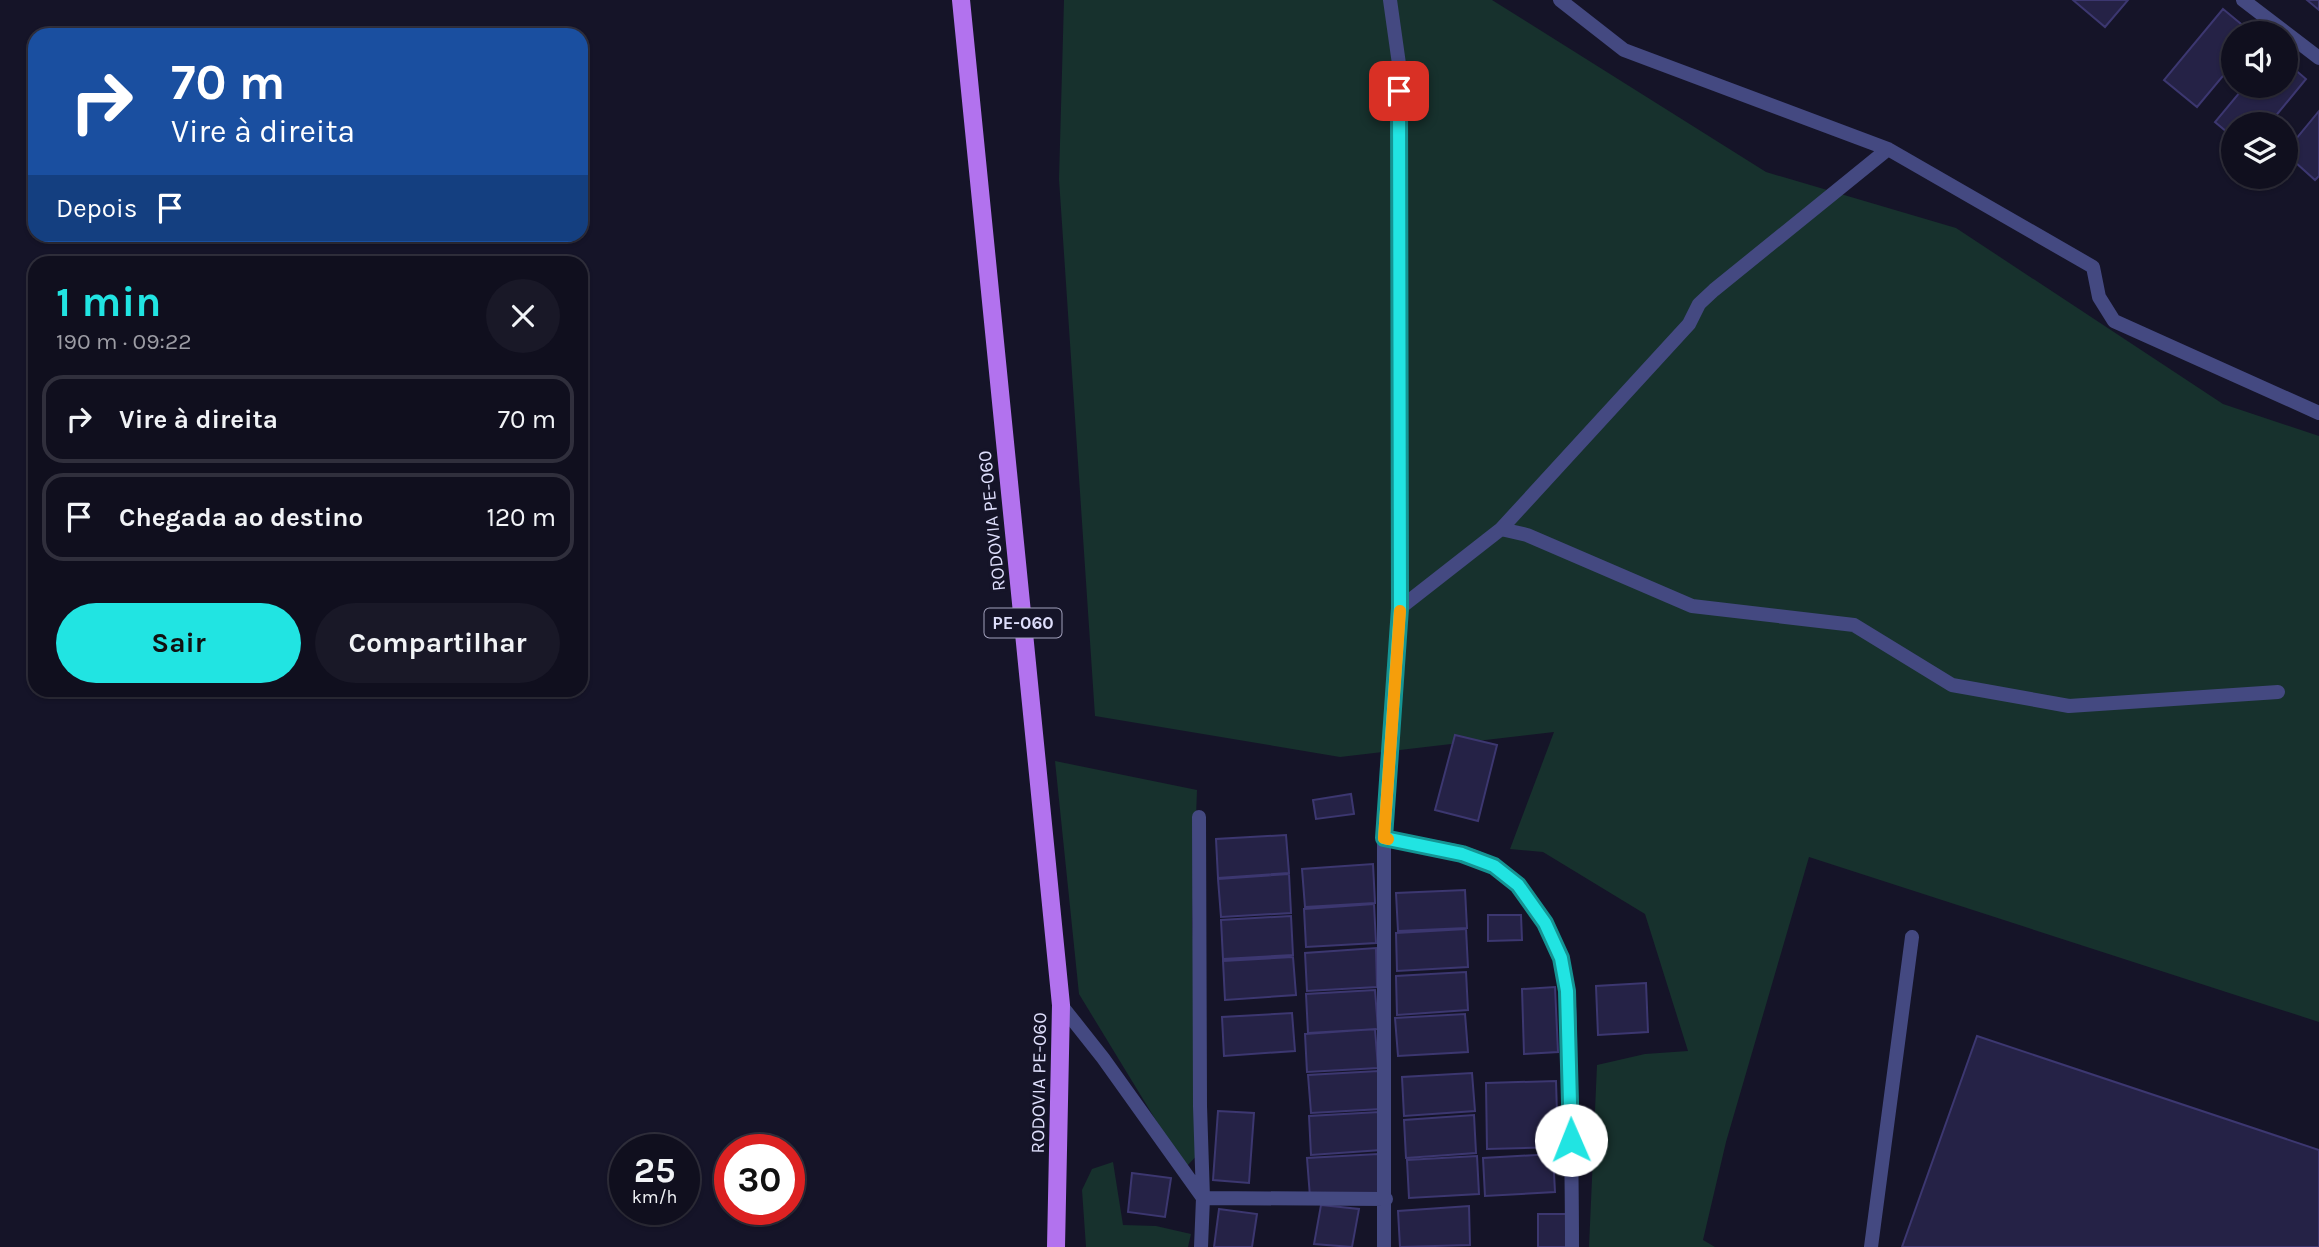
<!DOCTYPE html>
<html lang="pt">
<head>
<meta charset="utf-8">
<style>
  body { margin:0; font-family:Karla,sans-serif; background:#191827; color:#f1f3f6; height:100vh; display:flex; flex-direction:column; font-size:26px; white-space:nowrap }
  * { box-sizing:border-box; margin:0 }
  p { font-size:23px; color:#9c9ca4 }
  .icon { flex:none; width:38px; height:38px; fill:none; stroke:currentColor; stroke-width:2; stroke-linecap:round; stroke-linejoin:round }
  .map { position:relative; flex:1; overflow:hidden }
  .details { position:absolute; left:28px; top:256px; width:560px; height:441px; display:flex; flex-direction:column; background:#100f1e; border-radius:21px; box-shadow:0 2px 5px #0004,0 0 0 2px #302f3c }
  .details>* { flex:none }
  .top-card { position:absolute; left:28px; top:28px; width:560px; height:214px; border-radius:21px; box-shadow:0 2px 5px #0004,0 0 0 2px #302f3c; background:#1a4fa0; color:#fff; overflow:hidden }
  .buttons { position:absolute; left:2221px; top:21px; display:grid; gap:14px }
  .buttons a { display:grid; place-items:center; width:77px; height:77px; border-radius:50%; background:#100f1e; box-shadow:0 2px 5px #0004,0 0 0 2px #302f3c; font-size:35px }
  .speed { position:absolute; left:609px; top:1134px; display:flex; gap:14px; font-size:35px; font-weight:700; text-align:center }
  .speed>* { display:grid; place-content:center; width:91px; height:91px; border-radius:50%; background:#100f1e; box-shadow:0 2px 5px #0004,0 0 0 2px #302f3c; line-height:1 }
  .speed small { font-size:18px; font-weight:400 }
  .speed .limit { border:10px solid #d22; background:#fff; color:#111 }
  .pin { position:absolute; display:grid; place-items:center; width:60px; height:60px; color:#fff; margin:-30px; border-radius:14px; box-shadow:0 4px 10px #0006 }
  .me { position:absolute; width:77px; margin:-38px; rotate:359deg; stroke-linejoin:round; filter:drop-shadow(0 0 5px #0008) }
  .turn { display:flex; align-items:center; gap:24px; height:147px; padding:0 28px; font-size:32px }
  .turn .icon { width:91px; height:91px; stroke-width:2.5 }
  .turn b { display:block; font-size:49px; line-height:60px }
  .then { display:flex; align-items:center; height:66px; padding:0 28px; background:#0003; gap:14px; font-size:26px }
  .round { display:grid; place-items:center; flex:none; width:74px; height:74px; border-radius:37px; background:#191827 }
  .head { display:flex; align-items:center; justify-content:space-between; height:119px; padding:0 28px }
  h1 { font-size:42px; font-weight:700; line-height:52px; color:#21e4e2 }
  .primary-button { display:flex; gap:14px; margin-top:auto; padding:14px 28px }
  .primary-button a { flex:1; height:80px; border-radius:42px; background:#21e4e2; color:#111; font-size:28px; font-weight:700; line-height:80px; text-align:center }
  .primary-button a+a { background:#191827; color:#f1f3f6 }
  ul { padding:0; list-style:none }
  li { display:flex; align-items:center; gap:21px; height:88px; margin:0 14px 10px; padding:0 14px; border:4px solid #302f3c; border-radius:21px }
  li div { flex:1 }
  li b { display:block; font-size:26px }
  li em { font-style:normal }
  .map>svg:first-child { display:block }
</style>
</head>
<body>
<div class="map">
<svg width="2319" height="1247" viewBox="0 0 2319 1247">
  <rect width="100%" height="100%" fill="#151428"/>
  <path fill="#17312d" d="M1064 0H1492L1766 172 1956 228 2223 404 2319 436V1022L1809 857 1726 1142 1703 1240 1715 1247H1589L1597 1065 1645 1054 1688 1051 1645 914 1543 852 1510 849 1554 732 1340 757 1095 716 1059 179Z
    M1055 761 1197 790 1192 924 1206 1146 1185 1168 1079 994Z
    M1113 1162 1123 1225 1156 1226 1191 1234 1188 1247H1086L1082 1190 1092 1169Z"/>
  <path fill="#252246" stroke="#3c3770" stroke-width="2" d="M2073 0H2128L2105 27Z
    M2307 0H2319V10Z
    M2223 9 2252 33H2233V64L2197 107 2164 80Z
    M2286 62 2306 79 2269 124H2233V137L2215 122 2245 86H2286Z
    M2319 111V176L2315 180 2286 154V151Z
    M1455 735 1497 745 1478 821 1435 810Z
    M1351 794 1354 814 1316 819 1313 800Z
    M1286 835 1289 873 1218 878 1216 839Z
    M1373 864 1375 903 1305 907 1302 869Z
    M1289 874 1291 913 1221 917 1218 879Z
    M1465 890 1467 928 1398 931 1396 893Z
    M1374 904 1376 943 1306 947 1304 909Z
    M1488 915H1521L1522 940 1488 941Z
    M1291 916 1293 955 1223 959 1221 920Z
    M1466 929 1468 967 1397 971 1396 933Z
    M1376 948 1377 987 1307 991 1305 953Z
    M1293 957 1296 995 1225 1000 1223 961Z
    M1466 972 1468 1010 1397 1015 1396 976Z
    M1646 983 1648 1032 1598 1035 1596 986Z
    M1555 987 1558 1052 1524 1054 1522 989Z
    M1375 990 1378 1029 1308 1033 1306 994Z
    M1292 1013 1295 1051 1224 1056 1222 1017Z
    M1465 1014 1468 1052 1398 1056 1395 1018Z
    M1375 1029 1378 1068 1307 1072 1305 1034Z
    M1977 1036 2319 1150V1247H1902Z
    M1378 1071 1381 1109 1311 1113 1308 1075Z
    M1472 1073 1475 1111 1404 1116 1402 1077Z
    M1556 1081 1558 1147 1487 1149 1486 1083Z
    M1218 1111 1254 1113 1249 1183 1213 1180Z
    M1379 1112 1381 1150 1311 1155 1309 1116Z
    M1474 1115 1476 1153 1406 1158 1404 1120Z
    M1378 1154 1380 1193 1310 1197 1307 1158Z
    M1553 1154 1555 1192 1485 1196 1483 1158Z
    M1477 1156 1479 1194 1409 1198 1407 1160Z
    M1132 1173 1171 1178 1165 1217 1128 1212Z
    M1321 1205 1359 1209 1352 1247 1314 1244Z
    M1469 1206 1470 1245 1400 1247 1398 1211Z
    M1219 1209 1257 1214 1252 1247H1214Z
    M1538 1214H1567L1566 1247H1538Z"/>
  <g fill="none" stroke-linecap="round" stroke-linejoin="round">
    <path stroke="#444981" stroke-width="14" d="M1871 1247 1912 937"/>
    <path stroke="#444981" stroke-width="14" d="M1560 0 1624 50 1888 149 2093 267 2099 297 2114 321 2319 413
      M2243 0 2319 58
      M1501 529 1527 535 1692 606 1854 625 1952 685 2069 706 2278 692
      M1400 608 1501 529 1689 324 1699 304 1714 290 1888 149
      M1199 817 1200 1106 1203 1198 1201 1247
      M1384 838C1420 845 1461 848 1493 865 1523 881 1551 927 1561 959 1572 996 1570 1038 1570 1076 1571 1133 1572 1190 1572 1247
      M1061 1005 1103 1058 1203 1198 1386 1199
      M1384 1247V838L1400 608 1399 64 1390 0"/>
    <path stroke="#b272ee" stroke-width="18" d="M961 0 1061 1005 1056 1247"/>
  </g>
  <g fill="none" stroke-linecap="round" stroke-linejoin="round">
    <g stroke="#159493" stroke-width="18">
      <path id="route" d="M1399 91 1400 608 1384 838 1462 854 1494 866 1518 885 1545 923 1561 958 1567 991 1571 1140"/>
    </g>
    <use href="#route" stroke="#21e4e2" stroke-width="12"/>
    <path stroke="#f59e0b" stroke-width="12" d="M1388 839 1384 838 1400 611"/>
  </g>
  <g text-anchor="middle" stroke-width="6" stroke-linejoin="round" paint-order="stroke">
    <rect fill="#151428" stroke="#a2a1bc" stroke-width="2" x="984.5" y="608.5" width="77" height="29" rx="5"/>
    <g font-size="18" font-weight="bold" fill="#dedefb">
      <text x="1023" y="629">PE-060</text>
    </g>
    <g font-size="19" fill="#dedefb" stroke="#151428">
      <text transform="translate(991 521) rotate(-96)" y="7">RODOVIA PE-060</text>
      <text transform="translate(1038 1083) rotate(-89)" y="7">RODOVIA PE-060</text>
    </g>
  </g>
</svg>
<div class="buttons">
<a><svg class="icon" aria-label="sound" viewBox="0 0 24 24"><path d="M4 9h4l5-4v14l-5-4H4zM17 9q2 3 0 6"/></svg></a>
<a><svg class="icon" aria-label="layers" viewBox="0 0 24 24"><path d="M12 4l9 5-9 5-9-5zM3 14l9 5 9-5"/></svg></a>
</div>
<div class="speed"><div>25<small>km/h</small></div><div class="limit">30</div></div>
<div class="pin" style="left:1399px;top:91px;background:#d93025"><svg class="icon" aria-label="arrive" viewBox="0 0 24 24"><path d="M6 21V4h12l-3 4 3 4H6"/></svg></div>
<svg class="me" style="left:1571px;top:1140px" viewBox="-20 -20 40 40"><circle r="19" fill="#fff"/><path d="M0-13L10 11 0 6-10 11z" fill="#21e4e2"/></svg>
<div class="top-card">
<div class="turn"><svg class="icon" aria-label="right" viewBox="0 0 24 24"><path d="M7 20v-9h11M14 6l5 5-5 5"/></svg><div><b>70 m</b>Vire à direita</div></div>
<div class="then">Depois<svg class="icon" aria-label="arrive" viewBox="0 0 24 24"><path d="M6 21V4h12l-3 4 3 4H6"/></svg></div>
</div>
<section class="details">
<div class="head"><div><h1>1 min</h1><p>190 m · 09:22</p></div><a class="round"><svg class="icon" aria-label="close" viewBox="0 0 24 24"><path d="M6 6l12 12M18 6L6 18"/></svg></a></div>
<ul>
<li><svg class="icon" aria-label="right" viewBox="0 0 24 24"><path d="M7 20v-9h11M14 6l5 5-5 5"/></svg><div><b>Vire à direita</b></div><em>70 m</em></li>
<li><svg class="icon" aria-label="arrive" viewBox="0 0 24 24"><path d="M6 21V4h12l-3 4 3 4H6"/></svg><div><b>Chegada ao destino</b></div><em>120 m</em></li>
</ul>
<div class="primary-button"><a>Sair</a><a>Compartilhar</a></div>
</section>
</div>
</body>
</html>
